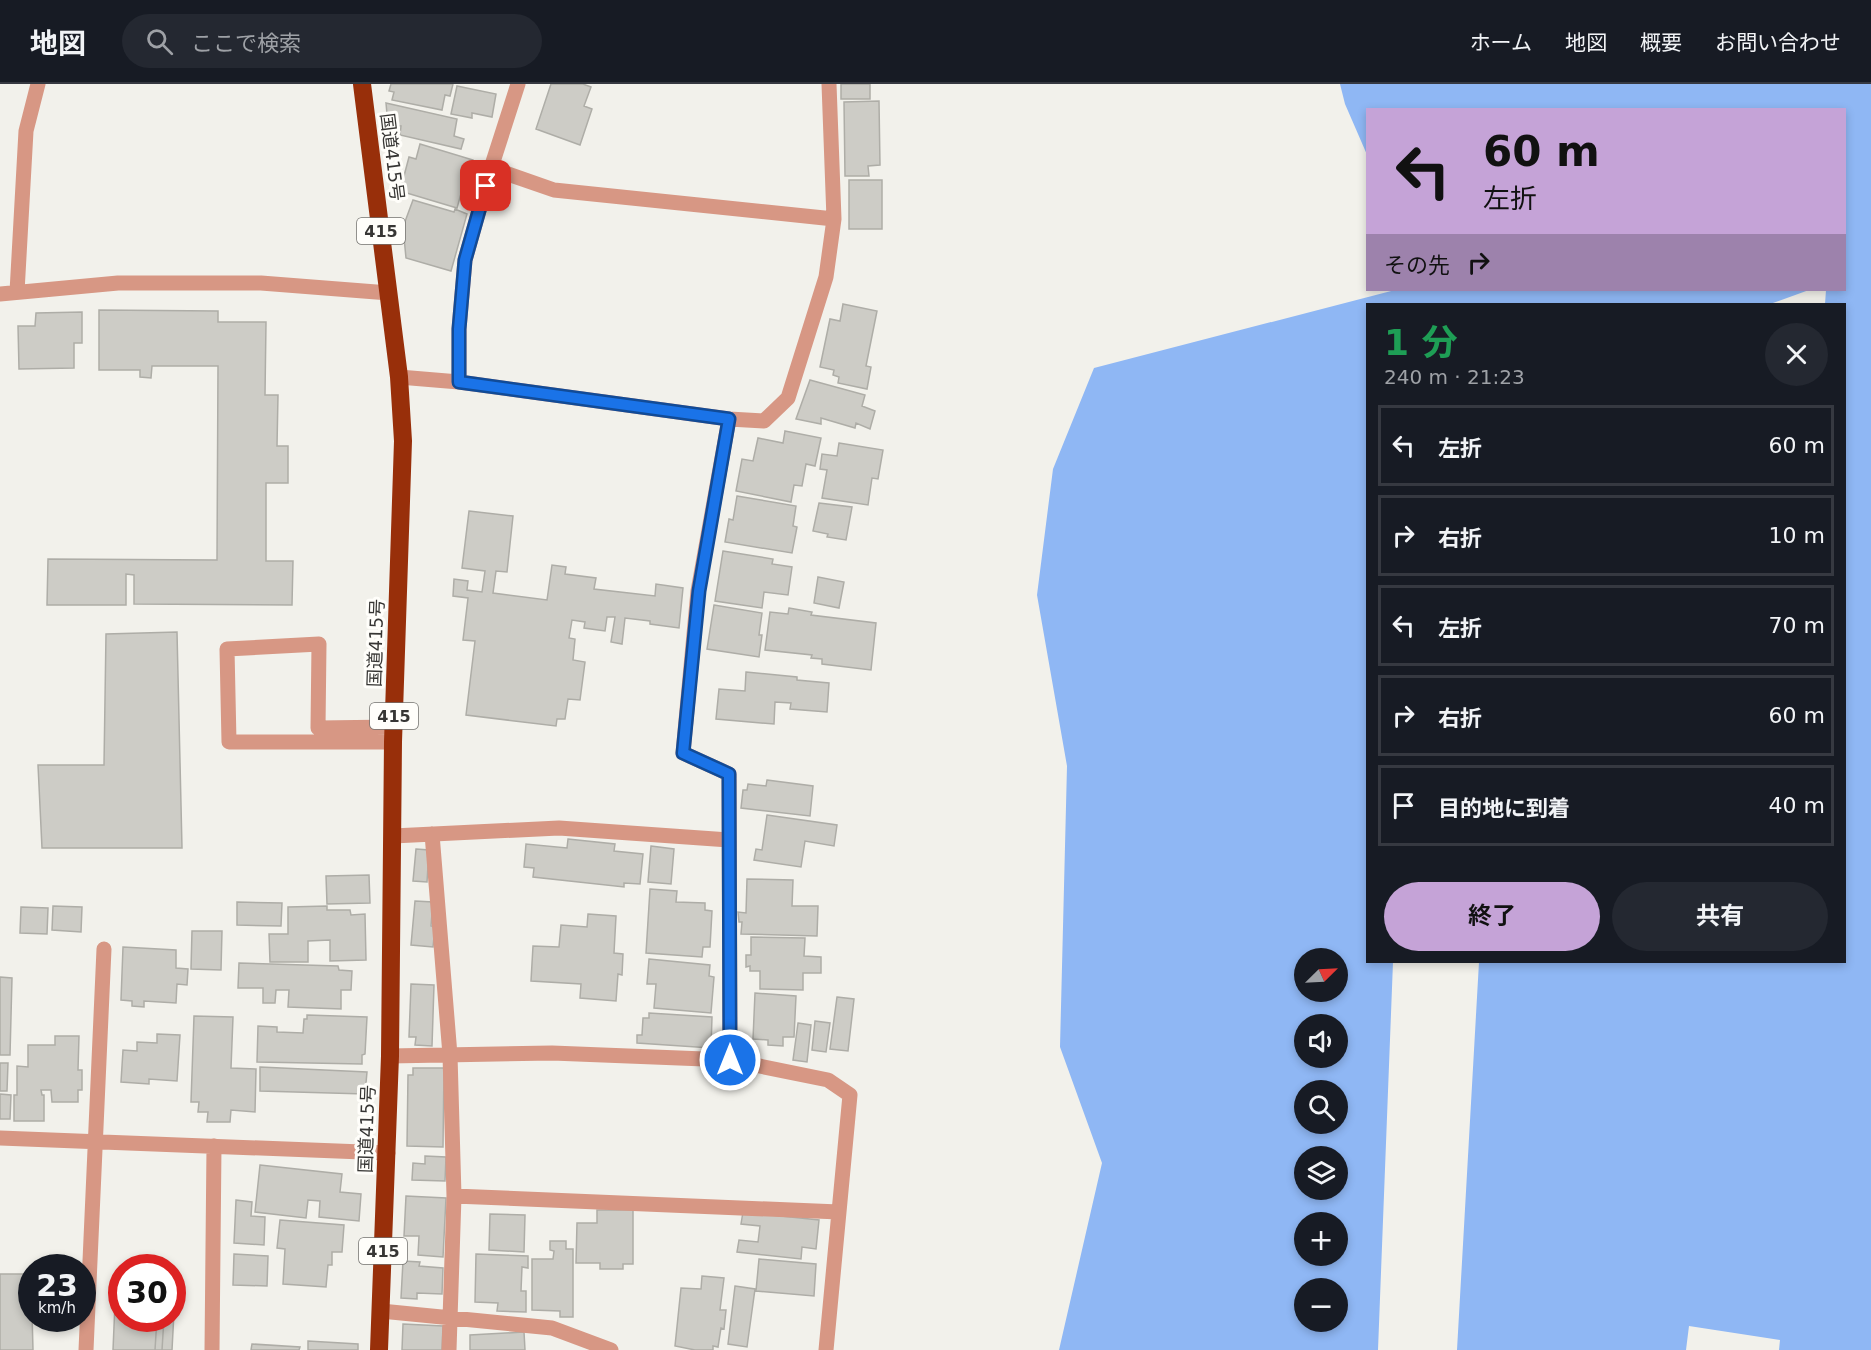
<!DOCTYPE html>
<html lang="ja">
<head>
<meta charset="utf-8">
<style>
  body { margin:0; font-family:"DejaVu Sans","Noto Sans JP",sans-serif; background:#242831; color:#f1f3f6; height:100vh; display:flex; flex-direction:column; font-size:22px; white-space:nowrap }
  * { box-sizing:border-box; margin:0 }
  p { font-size:20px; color:#9ea1a6 }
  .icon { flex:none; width:33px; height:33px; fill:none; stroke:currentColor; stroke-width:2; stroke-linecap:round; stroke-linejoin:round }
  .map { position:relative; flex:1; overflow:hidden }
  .sheet { position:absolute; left:1366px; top:219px; width:480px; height:660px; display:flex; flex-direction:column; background:#171b24; border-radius:0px; box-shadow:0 3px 9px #0003 }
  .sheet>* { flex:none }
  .hud { position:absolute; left:1366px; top:24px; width:480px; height:183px; border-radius:0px; box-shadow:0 3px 9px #0003; background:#c5a3d7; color:#111; overflow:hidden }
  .needle { width:39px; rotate:66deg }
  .buttons { position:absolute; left:1294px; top:864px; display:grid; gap:12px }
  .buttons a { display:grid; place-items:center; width:54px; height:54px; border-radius:50%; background:#171b24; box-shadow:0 3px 9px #0003; font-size:30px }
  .speed { position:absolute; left:18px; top:1170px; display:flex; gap:12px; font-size:30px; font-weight:700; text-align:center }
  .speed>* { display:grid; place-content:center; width:78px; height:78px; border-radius:50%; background:#171b24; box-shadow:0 3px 9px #0003; line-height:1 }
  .speed small { font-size:15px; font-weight:400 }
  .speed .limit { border:9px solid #d22; background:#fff; color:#111 }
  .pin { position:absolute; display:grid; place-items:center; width:51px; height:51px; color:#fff; margin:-26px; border-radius:12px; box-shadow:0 3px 9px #0006 }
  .me { position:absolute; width:66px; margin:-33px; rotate:0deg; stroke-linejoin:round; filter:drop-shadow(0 0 4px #0008) }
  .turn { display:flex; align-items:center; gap:21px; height:126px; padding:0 18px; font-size:27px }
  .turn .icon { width:78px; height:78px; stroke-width:2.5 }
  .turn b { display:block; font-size:42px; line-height:51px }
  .then { display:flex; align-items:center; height:57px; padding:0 18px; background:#0003; gap:12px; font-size:22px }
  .round { display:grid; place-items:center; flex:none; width:63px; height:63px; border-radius:32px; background:#242831 }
  .overview { display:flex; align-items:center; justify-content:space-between; height:102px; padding:0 18px }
  h1 { font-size:36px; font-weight:700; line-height:45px; color:#1e9e55 }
  .button { display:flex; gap:12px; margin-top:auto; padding:12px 18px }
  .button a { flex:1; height:69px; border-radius:36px; background:#c5a3d7; color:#111; font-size:24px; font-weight:700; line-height:69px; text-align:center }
  .button a+a { background:#242831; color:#f1f3f6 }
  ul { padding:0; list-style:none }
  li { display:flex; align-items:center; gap:18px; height:81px; margin:0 12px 9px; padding:0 6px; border:3px solid #363941; border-radius:0px }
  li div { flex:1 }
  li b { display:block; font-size:22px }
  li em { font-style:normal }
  header { display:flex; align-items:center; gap:36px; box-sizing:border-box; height:84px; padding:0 30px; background:#171b24; border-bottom:2px solid #363941 }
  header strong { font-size:28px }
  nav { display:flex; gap:33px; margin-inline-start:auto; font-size:21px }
  .search { width:420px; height:54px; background:#242831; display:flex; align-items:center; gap:15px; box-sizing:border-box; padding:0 21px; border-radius:33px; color:#9ea1a6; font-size:22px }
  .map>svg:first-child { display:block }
</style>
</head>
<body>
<header>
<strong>地図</strong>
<div class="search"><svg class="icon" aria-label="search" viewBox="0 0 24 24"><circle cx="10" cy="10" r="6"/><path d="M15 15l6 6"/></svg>ここで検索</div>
<nav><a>ホーム</a><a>地図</a><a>概要</a><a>お問い合わせ</a></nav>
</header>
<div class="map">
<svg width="1871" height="1266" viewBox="0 0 1871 1266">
  <rect width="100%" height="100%" fill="#f2f1eb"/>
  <path fill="#8fb7f4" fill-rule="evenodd" d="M1340 0H1871V1266H1059L1102 1079 1060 963 1067 682 1037 511 1053 385 1094 284 1395 206H1845V26H1368V73L1345 20ZM1368 220H1845V878H1368ZM1305 874H1338V908H1305ZM1305 940H1338V974H1305ZM1305 1006H1338V1040H1305ZM1305 1072H1338V1106H1305ZM1305 1138H1338V1172H1305ZM1305 1204H1338V1238H1305Z"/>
  <path fill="#f2f1eb" d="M1809 206H1826L1825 220H1770Z
    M1393 878H1479L1457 1266H1378Z
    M1689 1242 1780 1256 1779 1266H1686Z"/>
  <path fill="#cdccc6" stroke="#aeada7" stroke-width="1.5" d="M391 0H453L450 12 445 11 442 26 392 16 394 8 389 7Z
    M551 0H583L591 3 584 22 592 25 580 61 536 45Z
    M841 0H870V15H841Z
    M457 2 496 10 492 33 472 29V34L451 30Z
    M879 17 880 81 868 82 869 92H845L844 18Z
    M386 19 457 35 454 52 464 55 461 65 400 51 401 42 388 41Z
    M420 60 473 76 471 85 476 86 471 102 464 99 457 124 400 107 409 73 416 75Z
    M849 96H882V145H849Z
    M413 116 454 128 455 125 467 130 451 187 406 174 403 143Z
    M843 220 877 227 866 282 871 283 867 305 838 299 839 293 833 291 834 286 820 283 830 235 840 237Z
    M99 226 218 227V238H266L265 311H278L277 362H288V399H266V477H293L292 521 134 520V491L126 490V521H47L48 475 217 476 218 282H152L151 294 140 293V286H99Z
    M82 228V259H74V284L19 285 18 242H35L36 229Z
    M810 296 865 311 862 322 875 327 870 345 856 339 855 344 821 334V340L796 335Z
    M785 347 821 354 815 382 806 380 802 402 794 401 791 418 736 407 742 375 753 377 758 354 783 359Z
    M839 359 883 366 878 395 872 394 868 421 822 414 827 386 820 385 822 370 837 372Z
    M737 412 796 422 793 442 797 443 792 469 725 458 729 435 733 436Z
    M819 419 852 423 846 456 827 453 828 450 813 447Z
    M469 427 513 432 507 488 496 487 493 509 547 516 552 481 566 483 565 490 596 494 594 505 655 512 656 500 683 504 679 544 650 540V537L625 534 622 560 611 558 615 533H607L605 547 584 544 585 538 572 536 569 554 575 555 573 576 585 578 580 616 568 615 565 635H557L556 642 466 631 475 557 463 556 468 514 453 512 454 495 468 497 467 506 482 508 485 487 462 484Z
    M723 467 773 475 772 480 792 483 788 511 764 508 762 524 715 517Z
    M818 493 844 498 839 524 814 519Z
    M714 521 762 529 759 551H762L759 573 707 565Z
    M789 524 812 528 811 531 876 539 871 586 822 580V575L811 574 812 571 765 566 770 528 788 530Z
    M177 548 182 764H42L38 681H104L106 550Z
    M746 588 797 593V596L829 599 827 628 790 625 791 619 775 618 774 640 716 635 719 605 745 607Z
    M767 696 813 702 810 732 741 724 743 706H747L748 700 766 702Z
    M767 731 837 741 834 762 805 757 801 783 754 776 756 765 762 766Z
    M568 755 615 760 614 767 643 770 640 800 624 799V803L533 793 534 784 524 783 526 760 567 764Z
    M651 762 674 765 671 800 648 798Z
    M416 765 429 766 427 798 413 797Z
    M369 791 370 819 327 820 326 792Z
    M747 795 793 796 792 822H818L817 852 741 850 742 838H739L738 828 746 829Z
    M650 805 677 807 676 818 705 819V826L712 827 710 863H703L702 873 646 869Z
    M415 817 433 818 431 842 435 843 433 863 411 861Z
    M237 818 282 819 281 842 237 841Z
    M53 822 82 823 81 848 52 846Z
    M327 822V826H350L351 831 365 830 366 876 330 877V856L308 857V878H270L269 850H288V823Z
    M21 823 48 824 47 850 20 849Z
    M588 830 616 832 614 869 623 870 622 891 618 890 616 917 580 914 581 900 531 897 533 862 559 863 561 841 587 843Z
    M192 847H222L221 886 191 885Z
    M751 853 805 854 804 872 821 873V889H803V906L760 905V887H750V882L746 883V871H751Z
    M123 863 176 866V884L188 885 187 901 177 900 176 919 144 917V923L132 922V917L121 916Z
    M649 875 710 881 709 892 714 893 711 929 654 924 656 900H647Z
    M239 879 338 882 339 886 352 887 351 906H341V925L288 923 289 906H276L275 919H263V904H238Z
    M0 893 12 894 10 971H0Z
    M411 900 434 901 432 962 415 961 416 953H409Z
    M755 909 796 912 794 953H783V962L768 961V956L753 955Z
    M837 913 854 915 848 967 830 965Z
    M649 929 712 933 711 964 637 959V951H642L643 934H649Z
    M307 931 367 933 365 970 362 971V980L257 978 258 942 277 943V948L303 949 304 935H307Z
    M194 932 233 933 231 984 256 985 255 1028 231 1026 230 1038H207L208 1028H198L199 1018H191Z
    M815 937 830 939 826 968 812 966Z
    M798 939 811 941 807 978 793 976Z
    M157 950 180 951 177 997 149 995V1000L121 998 123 966 137 967V958L157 959Z
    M55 952H79L78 986H82V1006H78V1018H52L51 1006H41L42 1011H44V1037H14V1011H17V982L28 983V961H55Z
    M0 979H8L7 1007H0Z
    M260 983 367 988 365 1010 260 1007Z
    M413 984H444L443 1063 407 1062 408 991H413Z
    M0 1010 11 1011 10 1035H0Z
    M425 1072 446 1073 445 1097 412 1096 413 1079 425 1080Z
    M260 1081 342 1090 340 1108 361 1110 359 1137 319 1133 320 1117 308 1116 306 1134 255 1128Z
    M406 1112 446 1114 443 1173 418 1171 419 1152H404Z
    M236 1116 252 1118 251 1132 265 1133 264 1161 234 1159Z
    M597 1126H633V1180H623V1185H600V1179H576L577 1139H597Z
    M743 1128 819 1136 816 1165 802 1163 801 1175 737 1168 739 1156 758 1158 760 1142 741 1140Z
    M490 1130 525 1131 524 1168 489 1166Z
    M280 1136 344 1141 342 1168H332V1181H328L326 1203 283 1200 285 1165 277 1164Z
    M550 1157H566V1165H573V1233H560V1227L532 1226V1175H553L554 1167 550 1166Z
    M234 1170 268 1172 267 1202 233 1201Z
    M476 1170 528 1172V1184L522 1183 521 1207H526V1228L497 1227 498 1219 475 1218Z
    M759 1175 816 1180 814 1212 756 1207Z
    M403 1177 420 1178 419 1182 443 1184 442 1210 417 1209V1215L401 1214Z
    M172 1189 176 1190 172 1266H113L116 1196 122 1197V1234H172Z
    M0 1190H31L33 1266H0Z
    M702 1192 724 1194 720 1226H726L724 1245 721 1244 718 1263 713 1262V1266H695L675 1262 681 1204 701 1205Z
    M735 1202 755 1205 747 1263 728 1260Z
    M157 1234H164L162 1266H155Z
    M403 1240 443 1242 442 1266H402Z
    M524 1248 525 1266H470V1251Z
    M308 1257 358 1260V1266H308Z
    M252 1260 300 1263 299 1266H251Z"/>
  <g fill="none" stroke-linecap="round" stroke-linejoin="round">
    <path stroke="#d79784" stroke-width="15" d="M491 84 554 106 834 135
      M17 208 26 47 38 0
      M0 210 118 199H261L389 209
      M399 293 459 298 729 335 764 337 788 314 826 193 834 135 829 0
      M459 298V245L465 176 491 84 518 0
      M729 335 698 507 683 669 729 690 730 976
      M393 658H229L227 565 319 560 318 644 394 643
      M432 750 450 971 454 1112 449 1266
      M393 752 559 744 729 756
      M390 972 552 969 730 976 828 996 850 1011 826 1266
      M0 1054 388 1069
      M454 1112 839 1128
      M381 1227 552 1244 611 1266
      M86 1266 104 865
      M212 1266 214 1062"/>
    <path stroke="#982f0a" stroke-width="18" d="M362 0 399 293 403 357 393 658 390 972 379 1266"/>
  </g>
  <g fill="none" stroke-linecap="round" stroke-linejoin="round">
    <g stroke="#114b97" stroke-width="15">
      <path id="route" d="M486 102 465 176 459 245V298L729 335 699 507 683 669 729 690 730 976"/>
    </g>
    <use href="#route" stroke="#1a73e8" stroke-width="10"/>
  </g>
  <g text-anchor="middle" stroke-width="6" stroke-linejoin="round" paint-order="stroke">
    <g fill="#fffefa" stroke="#73726f" stroke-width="1.5">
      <rect x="357" y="134" width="48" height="26" rx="4.5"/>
      <rect x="370" y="619" width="48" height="26" rx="4.5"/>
      <rect x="359" y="1154" width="48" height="26" rx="4.5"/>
    </g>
    <g font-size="16" font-weight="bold" fill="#373634">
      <text x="381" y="153">415</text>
      <text x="394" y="638">415</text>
      <text x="383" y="1173">415</text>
    </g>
    <g font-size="18" fill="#373634" stroke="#fffefa">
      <text transform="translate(392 73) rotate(83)" y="6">国道415号</text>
      <text transform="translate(376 559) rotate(-88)" y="6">国道415号</text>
      <text transform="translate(367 1045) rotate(-88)" y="6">国道415号</text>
    </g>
  </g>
</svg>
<div class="buttons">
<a><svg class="needle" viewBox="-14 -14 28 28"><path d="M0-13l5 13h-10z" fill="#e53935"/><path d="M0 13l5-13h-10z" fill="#9ea1a6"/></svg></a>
<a><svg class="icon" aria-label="sound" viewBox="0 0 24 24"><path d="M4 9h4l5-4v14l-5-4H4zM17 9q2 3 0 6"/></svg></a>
<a><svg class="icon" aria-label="search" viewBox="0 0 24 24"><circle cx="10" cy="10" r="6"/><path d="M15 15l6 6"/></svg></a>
<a><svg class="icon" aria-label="layers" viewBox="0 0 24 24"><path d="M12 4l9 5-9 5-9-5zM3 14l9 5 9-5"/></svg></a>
<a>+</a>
<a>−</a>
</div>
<div class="speed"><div>23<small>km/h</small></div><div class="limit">30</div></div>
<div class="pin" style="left:486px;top:102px;background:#d93025"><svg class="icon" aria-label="arrive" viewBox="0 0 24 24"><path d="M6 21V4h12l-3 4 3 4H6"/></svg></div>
<svg class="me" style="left:730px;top:976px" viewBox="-20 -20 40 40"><circle r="17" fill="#1a73e8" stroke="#fff" stroke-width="3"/><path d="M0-11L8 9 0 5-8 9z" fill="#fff"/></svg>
<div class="hud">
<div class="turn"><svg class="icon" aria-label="left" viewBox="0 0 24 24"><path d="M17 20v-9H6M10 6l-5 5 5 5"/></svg><div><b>60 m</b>左折</div></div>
<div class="then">その先<svg class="icon" aria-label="right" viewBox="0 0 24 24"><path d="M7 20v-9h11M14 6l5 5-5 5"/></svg></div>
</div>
<section class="sheet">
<div class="overview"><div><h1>1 分</h1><p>240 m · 21:23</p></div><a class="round"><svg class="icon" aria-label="close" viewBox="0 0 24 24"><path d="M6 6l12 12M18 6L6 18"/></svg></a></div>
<ul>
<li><svg class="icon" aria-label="left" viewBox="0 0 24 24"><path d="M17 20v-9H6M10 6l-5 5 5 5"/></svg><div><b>左折</b></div><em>60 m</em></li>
<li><svg class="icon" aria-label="right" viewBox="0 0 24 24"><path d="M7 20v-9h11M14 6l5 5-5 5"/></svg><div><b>右折</b></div><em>10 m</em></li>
<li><svg class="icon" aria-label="left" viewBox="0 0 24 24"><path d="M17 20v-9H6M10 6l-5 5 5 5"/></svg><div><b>左折</b></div><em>70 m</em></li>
<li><svg class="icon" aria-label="right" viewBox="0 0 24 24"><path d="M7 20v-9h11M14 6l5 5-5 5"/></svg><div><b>右折</b></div><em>60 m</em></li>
<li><svg class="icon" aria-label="arrive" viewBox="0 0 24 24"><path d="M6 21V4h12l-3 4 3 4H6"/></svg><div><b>目的地に到着</b></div><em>40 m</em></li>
</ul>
<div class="button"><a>終了</a><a>共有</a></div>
</section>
</div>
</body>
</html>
